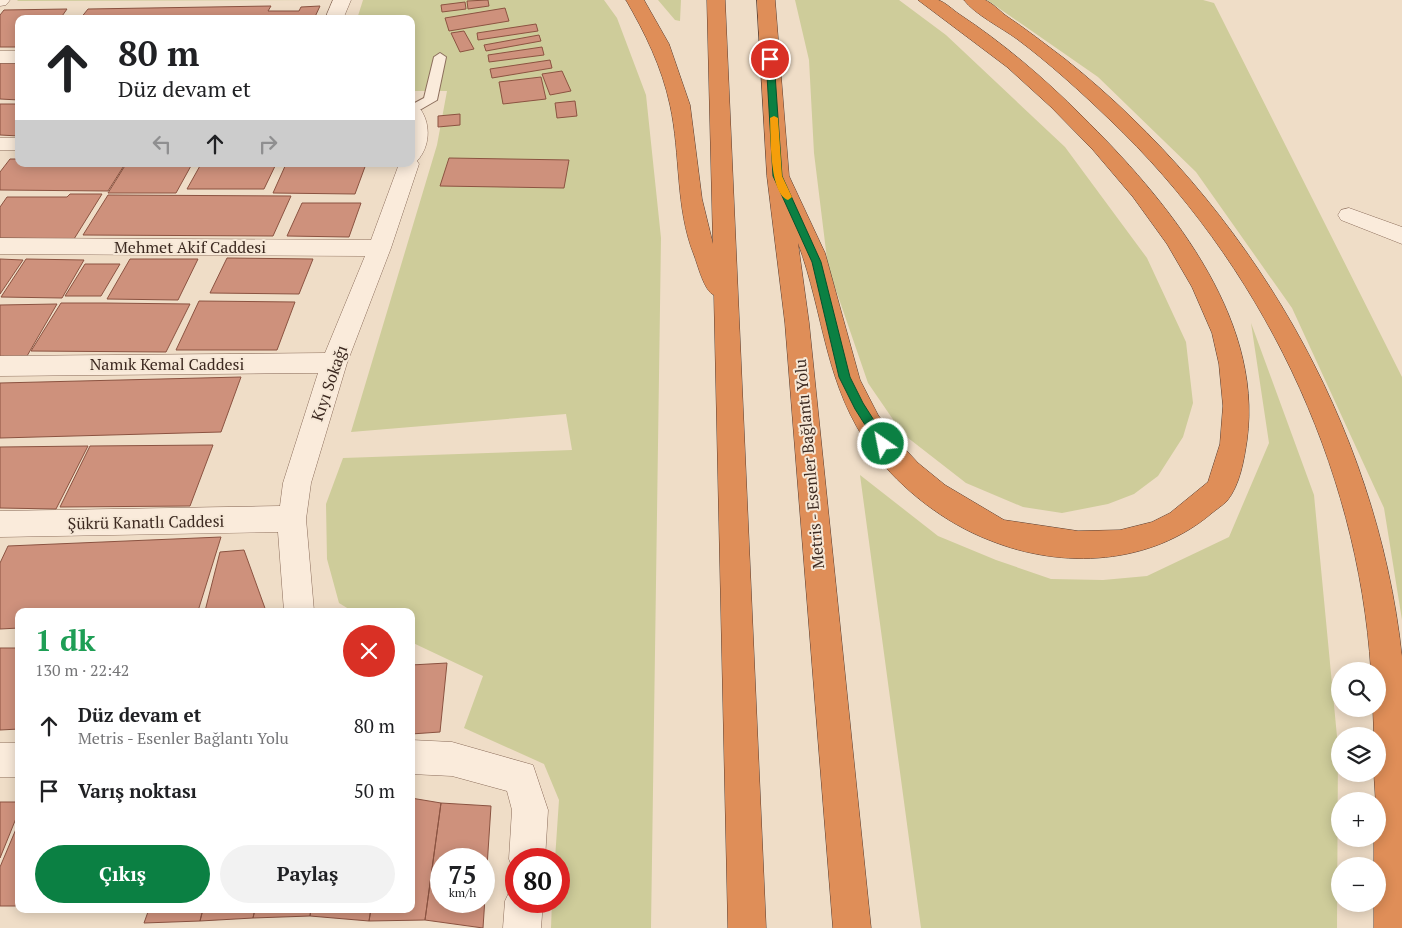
<!DOCTYPE html>
<html lang="tr">
<head>
<meta charset="utf-8">
<style>
  body { margin:0; font-family:"PT Serif",serif; background:#f2f2f2; color:#202124; height:100vh; display:flex; flex-direction:column; font-size:19px; white-space:nowrap }
  * { box-sizing:border-box; margin:0 }
  p { font-size:16px; color:#757577 }
  .icon { flex:none; width:28px; height:28px; fill:none; stroke:currentColor; stroke-width:2; stroke-linecap:round; stroke-linejoin:round }
  .map { position:relative; flex:1; overflow:hidden }
  .side { position:absolute; left:15px; top:608px; width:400px; height:305px; display:flex; flex-direction:column; background:#fff; border-radius:10px; box-shadow:0 2px 12px #0003 }
  .side>* { flex:none }
  .top-card { position:absolute; left:15px; top:15px; width:400px; height:152px; border-radius:10px; box-shadow:0 2px 12px #0003; background:#fff; color:#202124; overflow:hidden }
  .tools { position:absolute; left:1331px; top:662px; display:grid; gap:10px }
  .tools a { display:grid; place-items:center; width:55px; height:55px; border-radius:50%; background:#fff; box-shadow:0 2px 12px #0003; font-size:25px }
  .speed { position:absolute; left:430px; top:848px; display:flex; gap:10px; font-size:25px; font-weight:700; text-align:center }
  .speed>* { display:grid; place-content:center; width:65px; height:65px; border-radius:50%; background:#fff; box-shadow:0 2px 12px #0003; line-height:1 }
  .speed small { font-size:12px; font-weight:400 }
  .speed .limit { border:8px solid #d22; background:#fff; color:#111 }
  .pin { position:absolute; display:grid; place-items:center; width:42px; height:42px; color:#fff; margin:-21px; border:2px solid #fff; border-radius:50%; box-shadow:0 1px 5px #0007 }
  .me { position:absolute; width:55px; margin:-28px; rotate:327deg; stroke-linejoin:round; filter:drop-shadow(0 0 4px #0008) }
  .turn { display:flex; align-items:center; gap:18px; height:105px; padding:0 20px; font-size:22px }
  .turn .icon { width:65px; height:65px; stroke-width:2.5 }
  .turn b { display:block; font-size:35px; line-height:42px }
  .lanes { display:flex; align-items:center; height:48px; padding:0 20px; background:#0003; justify-content:center; gap:25px; direction:ltr }
  .lanes .off { opacity:.35 }
  .round { display:grid; place-items:center; flex:none; width:52px; height:52px; border-radius:26px; background:#f2f2f2 }
  .summary { display:flex; align-items:center; justify-content:space-between; height:85px; padding:0 20px }
  h1 { font-size:30px; font-weight:700; line-height:38px; color:#1e9e55 }
  .button { display:flex; gap:10px; margin-top:auto; padding:10px 20px }
  .button a { flex:1; height:58px; border-radius:30px; background:#0b8043; color:#fff; font-size:20px; font-weight:700; line-height:58px; text-align:center }
  .button a+a { background:#f2f2f2; color:#202124 }
  ul { padding:0; list-style:none }
  li { display:flex; align-items:center; gap:15px; height:65px; padding:0 20px }
  li div { flex:1 }
  li b { display:block; font-size:19px }
  li em { font-style:normal }
  .map>svg:first-child { display:block }
</style>
</head>
<body>
<div class="map">
<svg width="1402" height="928" viewBox="0 0 1402 928">
  <rect width="100%" height="100%" fill="#efddc7"/>
  <path fill="#cecc9a" d="M18 0H328L17 1Z
    M363 0H604L617 18 646 95 661 238 651 928H551L552 901H559V859H555L559 800 544 764 464 728 483 676 411 642V611H352L339 603 327 559 326 504 343 458 572 450 566 414 351 432 437 145 447 91H411V19H357Z
    M658 0H681L680 21 675 20Z
    M795 0H899L946 35 1065 147 1147 258 1186 342 1193 403 1183 437 1158 476 1134 494 1108 504 1062 513 1023 507 966 483 903 434 868 383 828 267 814 153 809 60Z
    M987 0H1203L1214 3 1402 377V620L1384 508 1292 308 1196 172 1098 77Z
    M1251 323 1314 495 1338 747 1337 928H921L860 475 938 536 996 560 1051 579 1103 580 1147 576 1229 537 1269 443Z"/>
  <path fill="#ce917c" stroke="#8b5341" fill-rule="evenodd" d="M488 0 489 6 468 9 467 1Z
    M465 2 466 9 442 12 441 5Z
    M271 6 268 11H299L301 7 320 6 314 19H80L88 9Z
    M505 8 509 21 449 31 445 18Z
    M67 9 60 19H19V47H0V15L4 10Z
    M536 24 538 31 478 40 477 33Z
    M464 31 474 49 460 52 451 33Z
    M539 35 541 41 486 51 484 45Z
    M542 47 544 55 489 62 488 55Z
    M550 60 552 68 492 78 490 69Z
    M0 63H19V100L0 99Z
    M562 71 571 91 550 95 542 74Z
    M541 77 546 99 503 104 499 82Z
    M575 101 577 116 557 118 555 103Z
    M0 104H19V136L0 135Z
    M460 114V125L438 127V116Z
    M449 158 569 160 564 188 440 186Z
    M10 159H19V164H125L108 191 0 190V172Z
    M126 164H192L176 193H108Z
    M201 164H276L264 189H187Z
    M286 164H366L355 194 273 193Z
    M70 194H102L74 239 0 238V207L7 197H67Z
    M108 195 291 196 273 236 83 235Z
    M302 203H361L349 237 287 236Z
    M227 258 313 259 299 294 210 293Z
    M0 259 23 260 0 294Z
    M26 259 84 260 62 298 1 297Z
    M130 259H198L178 300 107 299Z
    M85 264H120L101 296H65Z
    M199 301 295 302 277 350H176Z
    M61 303H105L190 304 166 352 31 351Z
    M57 304 27 356 0 357V305Z
    M241 377 221 432 0 438V383Z
    M213 445 190 506 60 507 90 446Z
    M88 446 56 509 0 508V447Z
    M221 537 198 611H19V628L0 629V563L8 546Z
    M244 550 266 611H205L220 552Z
    M0 648H19V729L0 730Z
    M447 663 440 732 411 734V665Z
    M411 798 441 803 425 920 369 921 371 909H411Z
    M0 802H19V811L0 858Z
    M441 803 491 806 483 928 425 920ZM441 859H484V901H441Z
    M19 822V906H0V867Z
    M149 909H203L200 921 144 923Z
    M203 909H255L253 918 200 921Z
    M255 909H311L310 916 253 918Z
    M311 909H371L369 921 310 916Z"/>
  <g fill="none" stroke-linecap="round" stroke-linejoin="round">
    <g stroke="#8c6e5c" stroke-width="2">
      <path id="lane" d="M440 53 446 57 437 100 411 115V105L424 98 434 57Z"/>
    </g>
    <g stroke="#8c6e5c" stroke-width="1">
      <path id="street" d="M0 0H10L6 5 0 6Z
        M333 0H351L343 19H325Z
        M0 51H19V63H0Z
        M411 107 421 110C431 125 430 147 417 161L419 164 391 248 347 363 311 483 306 519 314 611H284L278 532 0 537V511L280 506 283 483 318 373 0 376V356L325 353 365 256 0 254V238L371 240 399 164H411Z
        M0 138H19V150H0Z
        M1349 208 1402 227V244L1341 220 1338 215 1341 210Z
        M411 740 452 742 533 765 548 810 545 859H516V873L514 872 509 859 512 810 507 791 452 776 411 774Z
        M0 743H19V777H0Z
        M516 886V901H543L541 928H503L505 901 511 888Z"/>
    </g>
    <g stroke="#593d30" stroke-width="1">
      <path id="highway" d="M626 0H644L669 44 690 105 702 199 713 244 707 0H725L766 928H728L714 295C704 291 698 265 694 255 675 207 681 155 670 105 662 67 645 33 626 0Z
        M757 0H775L789 176 825 253 860 380 878 415 894 437 918 463 945 485 1004 520 1078 531 1120 530 1152 522 1170 513 1208 482 1220 444 1223 406 1219 364 1212 333 1192 287 1167 244 1133 197 1093 150 1051 107 1007 67 918 0C924 0 932 0 938 0 945 2 953 10 959 14 1003 43 1044 78 1082 116 1165 198 1264 315 1247 440 1244 460 1240 485 1227 501 1223 505 1217 509 1212 513 1151 565 1063 570 989 540 945 523 902 490 873 452 824 385 825 316 798 243L809 323 871 928H833L785 323 767 176Z
        M964 0C970 0 980 0 985 0 992 3 999 10 1005 15 1026 29 1045 44 1065 59 1248 205 1377 423 1402 657V928H1374V904H1378V866H1374V839H1378L1374 774H1378V736H1374L1373 709H1378V671H1371C1358 464 1260 262 1109 119 1080 91 1049 63 1017 39 1002 28 974 14 964 0Z"/>
    </g>
    <use href="#lane" fill="#faebdb" fill-rule="evenodd"/>
    <use href="#street" fill="#faebdb" fill-rule="evenodd"/>
    <use href="#highway" fill="#df8e58" fill-rule="evenodd"/>
  </g>
  <path fill="#0b8043" stroke="#07532c" d="M770 56 774 59 782 176 821 262 850 377 863 403 889 444 883 448 879 447 855 409 839 377 812 262 773 176 766 59Z"/>
  <path fill="#f59e0b" d="M774 116 778 118 782 176 792 197 788 200C769 193 771 136 770 118Z"/>
  <g text-anchor="middle" stroke-width="4" stroke-linejoin="round" paint-order="stroke">
    <g font-size="16" fill="#3c2920" stroke="#f6e8d7">
      <text x="190" y="253">Mehmet Akif Caddesi</text>
      <text x="167" y="370">Namık Kemal Caddesi</text>
      <text transform="translate(329 383) rotate(-71)" y="6">Kıyı Sokağı</text>
      <text transform="translate(809 464) rotate(-95)" y="6">Metris - Esenler Bağlantı Yolu</text>
      <text transform="translate(146 522) rotate(-1)" y="6">Şükrü Kanatlı Caddesi</text>
    </g>
  </g>
</svg>
<div class="tools">
<a><svg class="icon" aria-label="search" viewBox="0 0 24 24"><circle cx="10" cy="10" r="6"/><path d="M15 15l6 6"/></svg></a>
<a><svg class="icon" aria-label="layers" viewBox="0 0 24 24"><path d="M12 4l9 5-9 5-9-5zM3 14l9 5 9-5"/></svg></a>
<a>+</a>
<a>−</a>
</div>
<div class="speed"><div>75<small>km/h</small></div><div class="limit">80</div></div>
<div class="pin" style="left:770px;top:59px;background:#d93025"><svg class="icon" aria-label="arrive" viewBox="0 0 24 24"><path d="M6 21V4h12l-3 4 3 4H6"/></svg></div>
<svg class="me" style="left:883px;top:444px" viewBox="-20 -20 40 40"><circle r="17" fill="#0b8043" stroke="#fff" stroke-width="3"/><path d="M0-11L8 9 0 5-8 9z" fill="#fff"/></svg>
<div class="top-card">
<div class="turn"><svg class="icon" aria-label="ahead" viewBox="0 0 24 24"><path d="M12 20V5M6 11l6-6 6 6"/></svg><div><b>80 m</b>Düz devam et</div></div>
<div class="lanes"><svg class="icon off" aria-label="left" viewBox="0 0 24 24"><path d="M17 20v-9H6M10 6l-5 5 5 5"/></svg><svg class="icon" aria-label="ahead" viewBox="0 0 24 24"><path d="M12 20V5M6 11l6-6 6 6"/></svg><svg class="icon off" aria-label="right" viewBox="0 0 24 24"><path d="M7 20v-9h11M14 6l5 5-5 5"/></svg></div>
</div>
<section class="side">
<div class="summary"><div><h1>1 dk</h1><p>130 m · 22:42</p></div><a class="round" style="background:#d93025;color:#fff"><svg class="icon" aria-label="close" viewBox="0 0 24 24"><path d="M6 6l12 12M18 6L6 18"/></svg></a></div>
<ul>
<li><svg class="icon" aria-label="ahead" viewBox="0 0 24 24"><path d="M12 20V5M6 11l6-6 6 6"/></svg><div><b>Düz devam et</b><p>Metris - Esenler Bağlantı Yolu</p></div><em>80 m</em></li>
<li><svg class="icon" aria-label="arrive" viewBox="0 0 24 24"><path d="M6 21V4h12l-3 4 3 4H6"/></svg><div><b>Varış noktası</b></div><em>50 m</em></li>
</ul>
<div class="button"><a>Çıkış</a><a>Paylaş</a></div>
</section>
</div>
</body>
</html>
